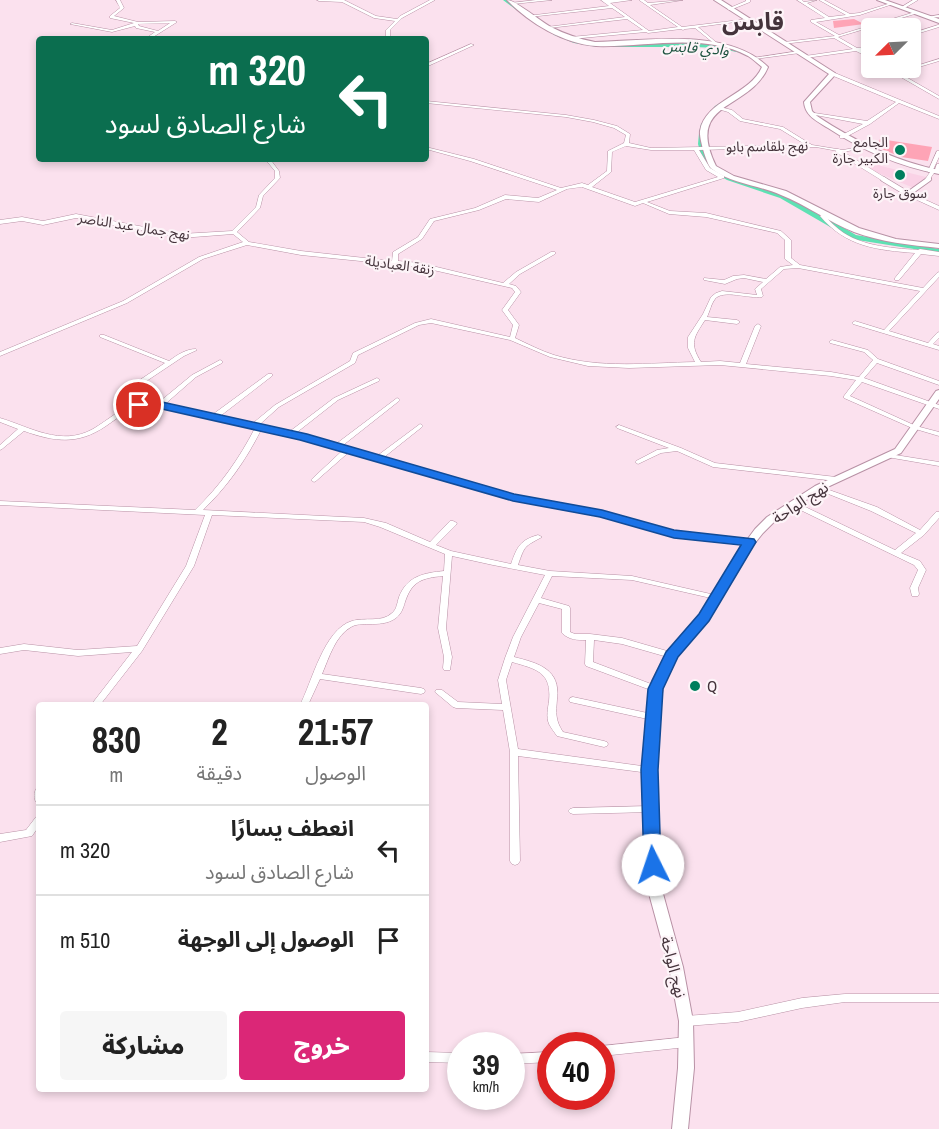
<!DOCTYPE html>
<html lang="ar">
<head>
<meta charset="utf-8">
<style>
  body { margin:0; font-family:"Archivo Narrow","Noto Sans Arabic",sans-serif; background:#f6f6f6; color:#222; direction:rtl; height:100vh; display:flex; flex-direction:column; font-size:22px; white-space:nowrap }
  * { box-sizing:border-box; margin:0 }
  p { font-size:20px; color:#767676 }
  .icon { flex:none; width:33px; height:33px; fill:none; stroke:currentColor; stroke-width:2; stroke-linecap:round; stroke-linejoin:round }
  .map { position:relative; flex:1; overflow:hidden; direction:ltr }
  .side { position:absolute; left:36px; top:702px; width:393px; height:390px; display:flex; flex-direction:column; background:#fff; border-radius:6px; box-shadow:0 3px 9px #0003; direction:rtl }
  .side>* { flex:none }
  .banner { position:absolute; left:36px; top:36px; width:393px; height:126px; border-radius:6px; box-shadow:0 3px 9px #0003; direction:rtl; background:#0b6e4f; color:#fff; overflow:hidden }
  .needle { width:39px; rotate:246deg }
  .fabs { position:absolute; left:861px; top:18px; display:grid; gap:12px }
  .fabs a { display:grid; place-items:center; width:60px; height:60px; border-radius:6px; background:#fff; box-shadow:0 3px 9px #0003; font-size:30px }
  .speed { position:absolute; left:447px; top:1032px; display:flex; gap:12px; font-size:30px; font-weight:700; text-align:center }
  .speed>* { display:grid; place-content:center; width:78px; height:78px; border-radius:50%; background:#fff; box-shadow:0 3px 9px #0003; line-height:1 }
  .speed small { font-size:15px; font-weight:400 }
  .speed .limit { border:9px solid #d22; background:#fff; color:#111 }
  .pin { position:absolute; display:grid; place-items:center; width:51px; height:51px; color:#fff; margin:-26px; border:3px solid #fff; border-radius:50%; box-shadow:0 2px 6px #0007 }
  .me { position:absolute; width:66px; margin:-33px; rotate:356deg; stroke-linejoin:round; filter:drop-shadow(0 0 4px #0008) }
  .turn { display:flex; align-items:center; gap:21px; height:126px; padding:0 24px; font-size:27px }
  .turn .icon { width:78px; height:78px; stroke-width:2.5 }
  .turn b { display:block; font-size:42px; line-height:51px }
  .eta { display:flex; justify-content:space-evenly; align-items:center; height:102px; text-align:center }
  .eta b { font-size:36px; font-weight:800; line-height:42px }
  .button { display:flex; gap:12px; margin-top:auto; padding:12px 24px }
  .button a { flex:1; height:69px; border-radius:6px; background:#db2777; color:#fff; font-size:24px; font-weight:800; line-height:69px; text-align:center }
  .button a+a { background:#f6f6f6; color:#222 }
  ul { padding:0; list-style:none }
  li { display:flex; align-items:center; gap:18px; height:90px; padding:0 24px; border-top:2px solid #e0e0e0 }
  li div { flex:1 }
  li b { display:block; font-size:22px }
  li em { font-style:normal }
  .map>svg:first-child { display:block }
</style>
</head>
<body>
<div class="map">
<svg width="939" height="1129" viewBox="0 0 939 1129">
  <rect width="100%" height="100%" fill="#fbe1ee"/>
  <path fill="#fad2e6" d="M874 162 881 166 930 178 916 189 876 172 870 168 872 166 869 165Z"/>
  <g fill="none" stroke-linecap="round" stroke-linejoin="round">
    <path fill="#5ee1b3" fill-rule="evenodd" d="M503 0H509L531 16 526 17Z
      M556 32 578 40 598 44 695 43 718 45 744 51 741 53 718 48 695 47H598L574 43 554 35 553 34Z
      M736 93 741 94C735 99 727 102 721 107 701 123 703 145 713 167L731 178 786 194 856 235 939 249V253L851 239 780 198 727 180 708 169 701 155 698 144 699 133 701 124 715 106Z"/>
  </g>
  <path fill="#fea4b6" d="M854 19 864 24 834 28 833 21Z
    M880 139 932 147 928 161 901 157 877 147Z"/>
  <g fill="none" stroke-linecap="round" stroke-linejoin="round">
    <g stroke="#b891a5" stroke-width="4.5">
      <path id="pedestrian-far1" d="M838 151 885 180
        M927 180 933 171"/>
    </g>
    <g stroke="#b891a5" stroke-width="6">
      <path id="pedestrian" d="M883 179 908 194 929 179"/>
    </g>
    <g stroke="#b891a5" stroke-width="1">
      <path id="minor" d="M116 0H120L124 8 114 16 138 22 175 21 177 22 150 39H145L155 32 136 28 135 26 112 32 70 24 72 23 112 30 134 23 110 18V16L120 8ZM170 23 158 31 139 26 138 24Z
        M317 0H344L376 16 397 19 400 16 430 0H435L402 18 390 30V39H386V30L395 21 374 18 342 2 319 1Z
        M536 0H552L513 4 511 3Z
        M601 0H632L610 3 649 31 678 27 639 0H644L648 3 683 0 650 5 682 27 748 19 750 20 698 27 717 43 718 44 716 45 695 28 685 29 683 30 681 29 648 33 646 32 571 39 569 38 571 37 643 30 627 19 549 28 547 27 625 17 612 8 529 17 527 16 609 6Z
        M746 0H750V2L730 10 727 9 746 1Z
        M797 0H802L804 2 817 0 807 3 829 17 846 15 819 0H824L850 14 859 13 891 3 893 4 860 15 816 22 839 35 915 12 918 13 838 37 857 48 872 46V48L861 50 872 56V59L856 51 806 58 804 57 805 56 853 49 834 38 783 44V42H784L835 36 811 22V20L825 18Z
        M913 0H918L903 9 900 8Z
        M939 15V17L929 18 927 17Z
        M938 25H939V27L910 36V34Z
        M471 44 474 45 426 67V64Z
        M799 51 801 52 800 53 755 59 753 58Z
        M939 59V61L899 73 939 96V99L885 68H889L896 72Z
        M831 73H835L939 116V119L899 103 870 124 844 138H840V136L863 124 810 114 808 113V112L867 121 896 102 831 75Z
        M426 101 566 115 594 120 617 126 630 134 629 143 651 148 806 145 780 129 740 121 728 112 718 109V107H720L732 110 743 119 783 127 812 145 843 150 864 146V148L843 152 816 147 699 150 710 168 724 176V178L647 202 670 211 706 213 781 231 791 240V258L800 265 923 288 937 273 939 272V277L889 331 928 343 937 333 939 332V338L933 344 939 346V350L853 324 852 323 855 321 884 330 920 291 798 268 784 269 761 289 763 296 762 297C749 299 723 289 715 299 711 304 710 311 707 317L737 320 740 322 737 324 705 320C694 337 689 343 701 362L720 361 740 363 755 326 758 324 761 326 746 364 831 372 859 377 873 360 864 352 830 343 829 342 832 340 868 350 878 359 939 381V385L877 363 864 378 939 405V409L862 382 850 396 916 426 939 432V436L912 428 844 398V396L856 380 831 376 720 365 629 368 588 366 550 357 510 340 431 323 419 325 358 355 355 363 279 407 259 425 289 432 334 398 377 378 380 380 379 381 338 400 296 433 336 444 397 398 399 399 400 400 399 401 342 446 377 456 420 424 422 425 423 426 422 427 383 458 514 495 602 512 674 532 749 540 753 542 749 544 674 536 601 516 511 498 349 452 316 481 314 482 311 480 312 479 343 450 302 439 261 430C246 460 227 487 203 510L364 518 386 523 430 542 450 521H453L457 523 456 525 436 545 451 551 511 564C517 547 520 540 538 535L542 537C524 547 525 545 518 565L550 571 632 576 715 595 719 597 715 599 632 580 552 576 541 598 569 606 570 608V632L575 634H590L622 638 674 653 675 655 674 657 671 658 622 644 594 640 593 662 659 687 660 689 659 691 656 692 586 666 585 664 586 640C577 640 569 640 562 633V609L539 603 521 637 514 657C538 663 561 669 557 699 556 713 555 720 563 732L604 741 607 742 608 744 607 746 604 747 557 736C555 733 551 728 549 724 546 717 548 708 549 701 552 672 536 669 512 662L506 680 518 749 649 767 652 768 653 770 652 772 649 773 518 756 520 861 518 864 515 865 512 864 510 861V752L503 710 456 708 453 707 435 692 436 690H442L458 702 502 704 498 680 505 658 513 637 545 575 493 565 452 556 446 628 452 657 450 670H444L443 668 444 657 438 628 443 576C422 578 412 581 405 602 403 609 401 614 396 618 388 624 378 624 369 624 363 624 356 624 351 627 335 636 329 658 322 674L421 688 424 689 425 691 424 693 421 694 320 679 308 705H300C312 682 324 629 352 621 364 617 382 623 392 613 397 609 397 603 399 597 407 576 424 573 444 571L445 554 380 527 364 522 212 515 194 566 142 651 100 705H91L132 652 78 656 24 650 0 654V648L24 644 78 650 137 646 186 566 205 515 0 505V501L195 510C220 486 239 459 255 428L153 406C132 406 122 415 106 426 78 445 55 442 24 431L2 449 0 450V445L18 429 0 422V418C30 427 61 447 93 429 108 420 121 408 137 403L119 394 165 363 100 337V335H104L169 361C177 355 186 349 196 349L197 350 184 356 127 394 145 402 158 403 192 375 220 360 222 361V363L196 377 164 405 212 415 268 374H272V376L219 417 252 424 275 405 350 361 353 353 415 323 431 319 510 337 513 325 502 310 515 292 512 288 420 267 301 255 247 245 203 259 127 303 0 356V352L123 301 199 257 243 242 233 234 181 238 76 218 43 225 22 221 0 224V220L22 217 43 221 76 214 181 234 232 231 256 207 259 195 275 178V171L265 159H270L279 171 280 178 263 196 260 208 237 232 249 242 301 251 392 261 393 252 418 237 430 219 475 208 505 195 538 198 557 190 470 161 426 149V147L474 159 561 188 582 183 588 185 607 171 608 151 624 143 626 135 614 128 593 122 566 117 426 103ZM626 146 651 150H694L706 170 718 177 635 202 592 187 611 172 612 152ZM582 187 635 206 643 203 669 214 706 217 777 233 785 240V259L793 265 780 267 766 279 744 275 733 276 724 280 704 278V280L725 284 737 279 744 278 763 282 755 289 757 295 722 291 716 293 711 297 703 314 688 337V348L695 362C649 363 600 369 554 355 541 351 528 344 515 338L519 325 508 310 521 292 516 286 509 284 520 274 555 254V252H551L516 272 503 283 420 263 398 261V254L422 239 434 221 479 210 506 199 539 202 567 189Z
        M937 151H939V157L932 172H928V171Z
        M937 164H939V171L936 173 934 172Z
        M908 192 939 206V210L906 195 905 194Z
        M823 214 825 215C828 219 831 223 835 226 856 246 890 248 918 250L920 249 939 252V256L921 254 899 280H895V278L915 253C877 250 846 247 820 216Z
        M619 425 681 448 715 463 836 477 839 479 836 481 713 467 677 451 661 453 638 464 635 462 636 461 657 450 669 448 617 428 616 427Z
        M889 454 939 462V466L887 457 886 456Z
        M818 486 877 507 920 530 936 512H939V518L924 535 901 553 920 561 926 570 918 588 919 594 918 596H912L910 588 918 570 914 565 788 504 792 502H795L895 550 916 533 871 511 816 489 815 488 816 487Z
        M573 697 652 714 655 715 656 717 655 719 652 720 570 702 569 700 570 698Z
        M39 788V803L36 802C34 799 34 792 36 789Z
        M651 806 654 807 656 809 654 811 651 812 573 814 570 813 568 811 570 809 573 808Z
        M39 815V826L32 836 0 842V834L26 830 36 817Z
        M845 994H939V1002H845L802 1008 738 1022 686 1026 682 1024 681 1021 682 1018 686 1016 738 1012 802 998Z
        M687 1037 691 1039 692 1042 691 1045 687 1047 602 1056V1046Z
        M426 1052 460 1053V1063L426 1062Z
        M550 1052V1062L512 1064V1054Z"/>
    </g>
    <g stroke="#b891a5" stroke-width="2">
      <path id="tertiary" d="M507 0C515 0 540 21 551 27 565 34 579 39 595 42 647 41 728 27 768 67 750 111 684 100 716 166L734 176 786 191 859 228 896 239 939 244V248C910 245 881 242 854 232 829 222 806 205 781 195 759 185 732 184 712 169 707 166 699 138 700 131 705 100 750 95 762 67 757 63 753 59 748 56 703 32 644 48 596 46 564 44 529 23 507 0Z
        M714 0H721L835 73V75L810 102 812 111 817 116C855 141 894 161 939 170V174C898 166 863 151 828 128 817 121 805 116 804 102L829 74Z
        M877 0H885L939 19V23Z
        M939 390V399L901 453 821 490 775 521 763 533 747 553 708 620 676 657 664 681 658 717 655 770 658 840 662 890 683 967 693 1021 694 1068 688 1129H672L678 1068 679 1021 669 967 648 890 644 840 643 770 646 717 652 681 667 652 700 615 738 552 755 529 767 517 815 486 895 449 936 391Z"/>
    </g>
    <use href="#pedestrian-far1" stroke="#fff" stroke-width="4"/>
    <use href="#pedestrian" stroke="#fff" stroke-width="4.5"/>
    <use href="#minor" fill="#fff" fill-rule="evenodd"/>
    <use href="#tertiary" fill="#fff" fill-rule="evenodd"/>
  </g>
  <path fill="#1a73e8" stroke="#114b97" stroke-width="1.5" d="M153 400 307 434 514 494 602 510 674 530 754 539 756 542 709 621 678 657 663 689 658 770 661 865 659 870H647L644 865 641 770 648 689 666 652 699 614 741 545 674 538 600 517 513 501 300 440 153 407 139 408 133 405 139 401Z"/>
  <g fill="#007e5d" stroke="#fdf4f8" stroke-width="2">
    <circle cx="900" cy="150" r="6"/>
    <circle cx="900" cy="175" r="6"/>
    <circle cx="695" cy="686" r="6"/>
  </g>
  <g text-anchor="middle" stroke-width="4.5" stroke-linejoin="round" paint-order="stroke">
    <g font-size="14" fill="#44333b" stroke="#fdf4f8" text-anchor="end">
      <text x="888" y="147">الجامع<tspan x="888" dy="16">الكبير جارة</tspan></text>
      <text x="900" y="198" text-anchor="middle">سوق جارة</text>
    </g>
    <g font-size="14" fill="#44333b" stroke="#fdf4f8">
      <text transform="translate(767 146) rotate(-1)" y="5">نهج بلقاسم بابو</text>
      <text transform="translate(134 226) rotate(9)" y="5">نهج جمال عبد الناصر</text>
      <text transform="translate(400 265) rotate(8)" y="5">زنقة العباديلة</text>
    </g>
    <g font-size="15" font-style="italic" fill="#1c523f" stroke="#fdf4f8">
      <text transform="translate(696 48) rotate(4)" y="5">وادي قابس</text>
    </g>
    <g font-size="16" fill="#44333b" stroke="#fdf4f8">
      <text transform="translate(800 502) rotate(-33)" y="6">نهج الواحة</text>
      <text transform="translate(674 967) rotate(76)" y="6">نهج الواحة</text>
    </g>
    <g font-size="16" fill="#44333b" stroke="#fdf4f8" text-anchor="start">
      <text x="707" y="692">Q</text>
    </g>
    <g font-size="24" font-weight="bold" fill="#44333b" stroke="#fdf4f8">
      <text x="753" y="30">قابس</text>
    </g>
  </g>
</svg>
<div class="fabs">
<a><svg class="needle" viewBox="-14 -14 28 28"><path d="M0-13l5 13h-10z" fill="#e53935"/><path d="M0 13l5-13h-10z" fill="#767676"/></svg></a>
</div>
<div class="speed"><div>39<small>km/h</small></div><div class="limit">40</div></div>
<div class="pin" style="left:139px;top:405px;background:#d93025"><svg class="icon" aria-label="arrive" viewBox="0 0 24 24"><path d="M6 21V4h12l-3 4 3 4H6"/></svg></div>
<svg class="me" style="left:653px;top:865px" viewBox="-20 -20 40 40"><circle r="19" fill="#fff"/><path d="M0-13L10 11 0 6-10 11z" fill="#1a73e8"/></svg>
<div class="banner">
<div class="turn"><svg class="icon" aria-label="left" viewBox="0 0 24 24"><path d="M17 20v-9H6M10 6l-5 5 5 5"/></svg><div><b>320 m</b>شارع الصادق لسود</div></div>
</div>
<section class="side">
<div class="eta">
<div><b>21:57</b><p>الوصول</p></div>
<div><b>2</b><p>دقيقة</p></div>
<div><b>830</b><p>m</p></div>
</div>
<ul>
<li><svg class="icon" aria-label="left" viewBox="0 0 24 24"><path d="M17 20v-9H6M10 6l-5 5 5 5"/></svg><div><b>انعطف يسارًا</b><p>شارع الصادق لسود</p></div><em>320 m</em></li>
<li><svg class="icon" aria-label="arrive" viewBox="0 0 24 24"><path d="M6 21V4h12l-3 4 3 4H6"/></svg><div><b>الوصول إلى الوجهة</b></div><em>510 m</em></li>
</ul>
<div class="button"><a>خروج</a><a>مشاركة</a></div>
</section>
</div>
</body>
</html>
